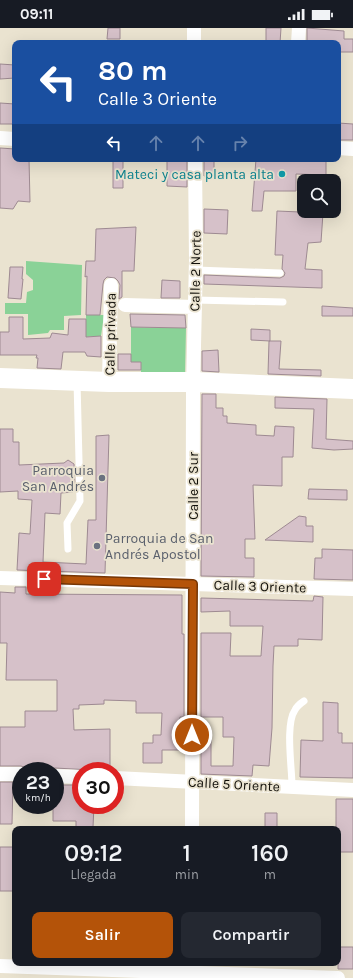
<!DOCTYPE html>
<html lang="es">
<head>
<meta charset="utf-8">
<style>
  body { margin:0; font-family:Karla,sans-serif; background:#242831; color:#f1f3f6; height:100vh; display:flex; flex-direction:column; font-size:15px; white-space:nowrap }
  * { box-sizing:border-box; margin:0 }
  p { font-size:13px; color:#9ea1a6 }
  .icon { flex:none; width:22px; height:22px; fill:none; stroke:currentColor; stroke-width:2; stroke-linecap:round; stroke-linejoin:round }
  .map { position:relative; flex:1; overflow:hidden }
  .details { position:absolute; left:12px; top:798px; width:329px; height:140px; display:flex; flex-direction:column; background:#171b24; border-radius:8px; box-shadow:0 4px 16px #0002 }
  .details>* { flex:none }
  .banner { position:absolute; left:12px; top:12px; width:329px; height:122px; border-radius:8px; box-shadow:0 4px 16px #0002; background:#1a4fa0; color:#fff; overflow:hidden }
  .controls { position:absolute; left:297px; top:146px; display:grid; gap:8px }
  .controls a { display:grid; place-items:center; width:44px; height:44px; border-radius:8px; background:#171b24; box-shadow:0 4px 16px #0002; font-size:20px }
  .speed { position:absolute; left:12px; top:734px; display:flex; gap:8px; font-size:20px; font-weight:700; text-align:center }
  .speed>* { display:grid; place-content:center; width:52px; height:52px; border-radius:50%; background:#171b24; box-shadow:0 4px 16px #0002; line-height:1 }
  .speed small { font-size:10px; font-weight:400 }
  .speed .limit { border:6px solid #d22; background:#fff; color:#111 }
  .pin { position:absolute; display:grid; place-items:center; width:34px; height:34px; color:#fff; margin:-17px; border-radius:8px; box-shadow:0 2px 6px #0006 }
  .me { position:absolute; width:44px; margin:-22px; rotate:0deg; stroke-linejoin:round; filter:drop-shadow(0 0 3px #0008) }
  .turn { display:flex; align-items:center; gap:14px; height:84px; padding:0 20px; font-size:18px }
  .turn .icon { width:52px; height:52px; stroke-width:2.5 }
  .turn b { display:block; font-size:28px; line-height:34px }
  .lanes { display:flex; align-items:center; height:38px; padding:0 20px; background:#0003; justify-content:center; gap:20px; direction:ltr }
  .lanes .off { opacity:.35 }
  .eta { display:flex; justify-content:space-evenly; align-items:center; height:68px; text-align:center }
  .eta b { font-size:24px; font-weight:600; line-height:28px }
  .cta { display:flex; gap:8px; margin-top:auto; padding:8px 20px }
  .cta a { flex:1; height:46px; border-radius:8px; background:#b45309; color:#fff; font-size:16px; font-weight:600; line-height:46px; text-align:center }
  .cta a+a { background:#242831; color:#f1f3f6 }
  .status { display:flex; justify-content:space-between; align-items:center; height:28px; padding:0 20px; background:#171b24; direction:ltr }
  .status svg { height:11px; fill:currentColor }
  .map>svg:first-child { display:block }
</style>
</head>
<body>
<div class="status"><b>09:11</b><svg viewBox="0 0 49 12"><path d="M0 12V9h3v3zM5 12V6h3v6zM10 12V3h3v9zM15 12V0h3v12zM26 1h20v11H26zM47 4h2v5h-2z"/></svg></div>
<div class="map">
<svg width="353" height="950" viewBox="0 0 353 950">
  <rect width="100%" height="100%" fill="#eae3d0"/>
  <path fill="#8ad297" d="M26 233 82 237 81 287 64 288V302H50L48 305 28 307V286H5V275H26L27 264 33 262V252L26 246Z
    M86 287H104L101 308 86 309Z
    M131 299 186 300 185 347 141 345V334H131Z"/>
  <path fill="#d6c1c9" stroke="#9e8a92" d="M108 0H120V11H107Z
    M266 0H281L280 15H266Z
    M307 0 344 3V11H353V24H338V15H307Z
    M0 36 15 37V50L0 51Z
    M0 75 15 76V96H0Z
    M338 95 353 96V112H338Z
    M0 120 15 121V131H29L30 174 18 173 13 181 0 180Z
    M113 131H123V160H113Z
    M167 131H187V159L167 158Z
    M204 131H214V148H204Z
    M256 131H326V147L296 146V163H264L262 183H252Z
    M204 181 228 182 227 206 204 205Z
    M277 183 323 185 321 214 308 215 305 241 322 242V260L204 256V247L280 250 284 248 285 245 282 241 283 227H275Z
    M136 199 134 243H122V269L119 271 120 257 118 253 115 250 107 249 104 252 103 256 100 287H86L87 248 85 249 86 233H95L96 201Z
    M10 239H23L22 251H23L21 271 8 270Z
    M162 252 180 253V270H161Z
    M322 278 353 280V288H322Z
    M130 286 185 287 186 300 131 299Z
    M9 289H23V311L50 310 52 305 68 307 69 291H86V309L101 308V329L87 328 85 324H63L61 341 37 340 38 330H36L37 327H0V304H9Z
    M251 301 270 302V313L251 312Z
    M269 313H281L279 341 321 342V348L268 346Z
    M218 322 219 344 202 343V323Z
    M118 326H131V334H141V342H118Z
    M202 366H216V380H223V388H227V395L256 397V407L274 408 275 398 294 399 293 429H282V458L253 457 255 511H245V530H254V549L201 548Z
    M275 369 327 371 326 411 353 413V421L334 422 312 420 314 381 275 380Z
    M0 401H13V414H19V437L64 435 68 432 74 436 75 459 73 464 61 465 60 486 45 485 43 534 86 536 88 492H96V408L109 407 105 545 17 542 19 505 30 506 32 472 18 471V463L0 464Z
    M309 461 347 462V472L308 471Z
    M299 488 306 489V498H313V514L265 512Z
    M322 521 353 522V552L314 551 315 530H322Z
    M15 559H26V566L182 567V606H184V689H180L179 709H184V722H162V735H143V715H153V707H161L162 685H136V673L104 672V676L79 677V681H73L74 702 110 701V743L55 740 50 741 27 740 21 738H0V699H25V683H57V652H6L7 615H0V564L15 565Z
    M314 568 323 569 322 612 298 611V618H274L273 638 272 700 269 738 253 737 252 748 201 746V710H211V738H233L234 709H223V689H201V605H231L230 628H261L263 598H230V583L201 584V570L313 573Z
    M323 674 338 675V705H342V715H353V750L300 749 301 712 323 713Z
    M0 754H13L12 796H0Z
    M55 757H81V777H94L93 799H76V793H53V777H55Z
    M336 771H353V824H338V801H336Z
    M265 785H277V801H265Z
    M0 819H15V863H0Z
    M338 919H353V941H338Z"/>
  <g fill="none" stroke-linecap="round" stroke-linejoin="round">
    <path stroke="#fff" stroke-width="7" d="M196 242 280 245
      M195 272 283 274
      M68 521 67 495 80 473 77 353
      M292 758C292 740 285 696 295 682 297 678 301 675 304 673"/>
    <path stroke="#fff" stroke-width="14" d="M194 0V15
      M298 15 299 0
      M0 110 15 111
      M338 120 353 121
      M125 277 195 279
      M109 354 111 257
      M0 550 353 561
      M0 746H21
      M55 748 81 749
      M115 750 353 762
      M192 801 193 361 196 232 195 131
      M0 938 338 950"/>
    <path stroke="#fff" stroke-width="20" d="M0 350 109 354H193L353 361"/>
  </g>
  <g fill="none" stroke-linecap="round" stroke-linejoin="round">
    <g stroke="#753606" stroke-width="10">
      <path id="route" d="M44 551 193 556 192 707"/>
    </g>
    <use href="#route" stroke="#b45309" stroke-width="7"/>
  </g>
  <circle fill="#0f9aa8" stroke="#eae3d0" stroke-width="1.5" cx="282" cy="146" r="4"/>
  <g fill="#6b7280" stroke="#eae3d0" stroke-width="1.5">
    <circle cx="102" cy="450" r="4"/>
    <circle cx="97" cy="518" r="4"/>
  </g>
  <g text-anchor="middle" stroke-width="3.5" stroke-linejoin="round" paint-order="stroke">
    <g font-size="14" fill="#0d838f" stroke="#eae3d0" text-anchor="end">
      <text x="274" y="151">Mateci y casa planta alta</text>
    </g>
    <g font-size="14" fill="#12100a" stroke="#eae3d0">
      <text transform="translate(195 243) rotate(-89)" y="5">Calle 2 Norte</text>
      <text transform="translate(110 306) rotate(-89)" y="5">Calle privada</text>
      <text transform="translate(193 458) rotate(-90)" y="5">Calle 2 Sur</text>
      <text transform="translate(260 558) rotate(2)" y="5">Calle 3 Oriente</text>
      <text transform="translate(234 756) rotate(3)" y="5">Calle 5 Oriente</text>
    </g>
    <g font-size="14" fill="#5b616d" stroke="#eae3d0" text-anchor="end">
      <text x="94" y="447">Parroquia<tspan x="94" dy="16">San Andrés</tspan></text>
      <text x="105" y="515" text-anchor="start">Parroquia de San<tspan x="105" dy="16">Andrés Apostol</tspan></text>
    </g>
  </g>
</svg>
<div class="controls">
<a><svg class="icon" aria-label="search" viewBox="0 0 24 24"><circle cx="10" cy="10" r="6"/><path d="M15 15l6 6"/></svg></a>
</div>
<div class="speed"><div>23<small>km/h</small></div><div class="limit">30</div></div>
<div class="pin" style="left:44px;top:551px;background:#d93025"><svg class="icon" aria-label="arrive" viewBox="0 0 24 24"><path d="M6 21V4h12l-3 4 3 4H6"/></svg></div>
<svg class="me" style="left:192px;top:707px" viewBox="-20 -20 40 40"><circle r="17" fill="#b45309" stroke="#fff" stroke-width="3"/><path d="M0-11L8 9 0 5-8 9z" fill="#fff"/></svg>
<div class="banner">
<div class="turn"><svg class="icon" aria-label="left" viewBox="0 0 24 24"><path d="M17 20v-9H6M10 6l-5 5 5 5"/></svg><div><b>80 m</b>Calle 3 Oriente</div></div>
<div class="lanes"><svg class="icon" aria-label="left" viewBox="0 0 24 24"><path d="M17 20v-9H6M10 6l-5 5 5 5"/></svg><svg class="icon off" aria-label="ahead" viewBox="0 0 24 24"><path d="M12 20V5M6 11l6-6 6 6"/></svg><svg class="icon off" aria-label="ahead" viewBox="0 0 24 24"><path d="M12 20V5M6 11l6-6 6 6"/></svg><svg class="icon off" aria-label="right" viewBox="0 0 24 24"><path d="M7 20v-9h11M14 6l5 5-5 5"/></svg></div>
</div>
<section class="details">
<div class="eta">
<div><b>09:12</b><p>Llegada</p></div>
<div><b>1</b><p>min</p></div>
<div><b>160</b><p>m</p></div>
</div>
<div class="cta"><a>Salir</a><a>Compartir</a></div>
</section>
</div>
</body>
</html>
